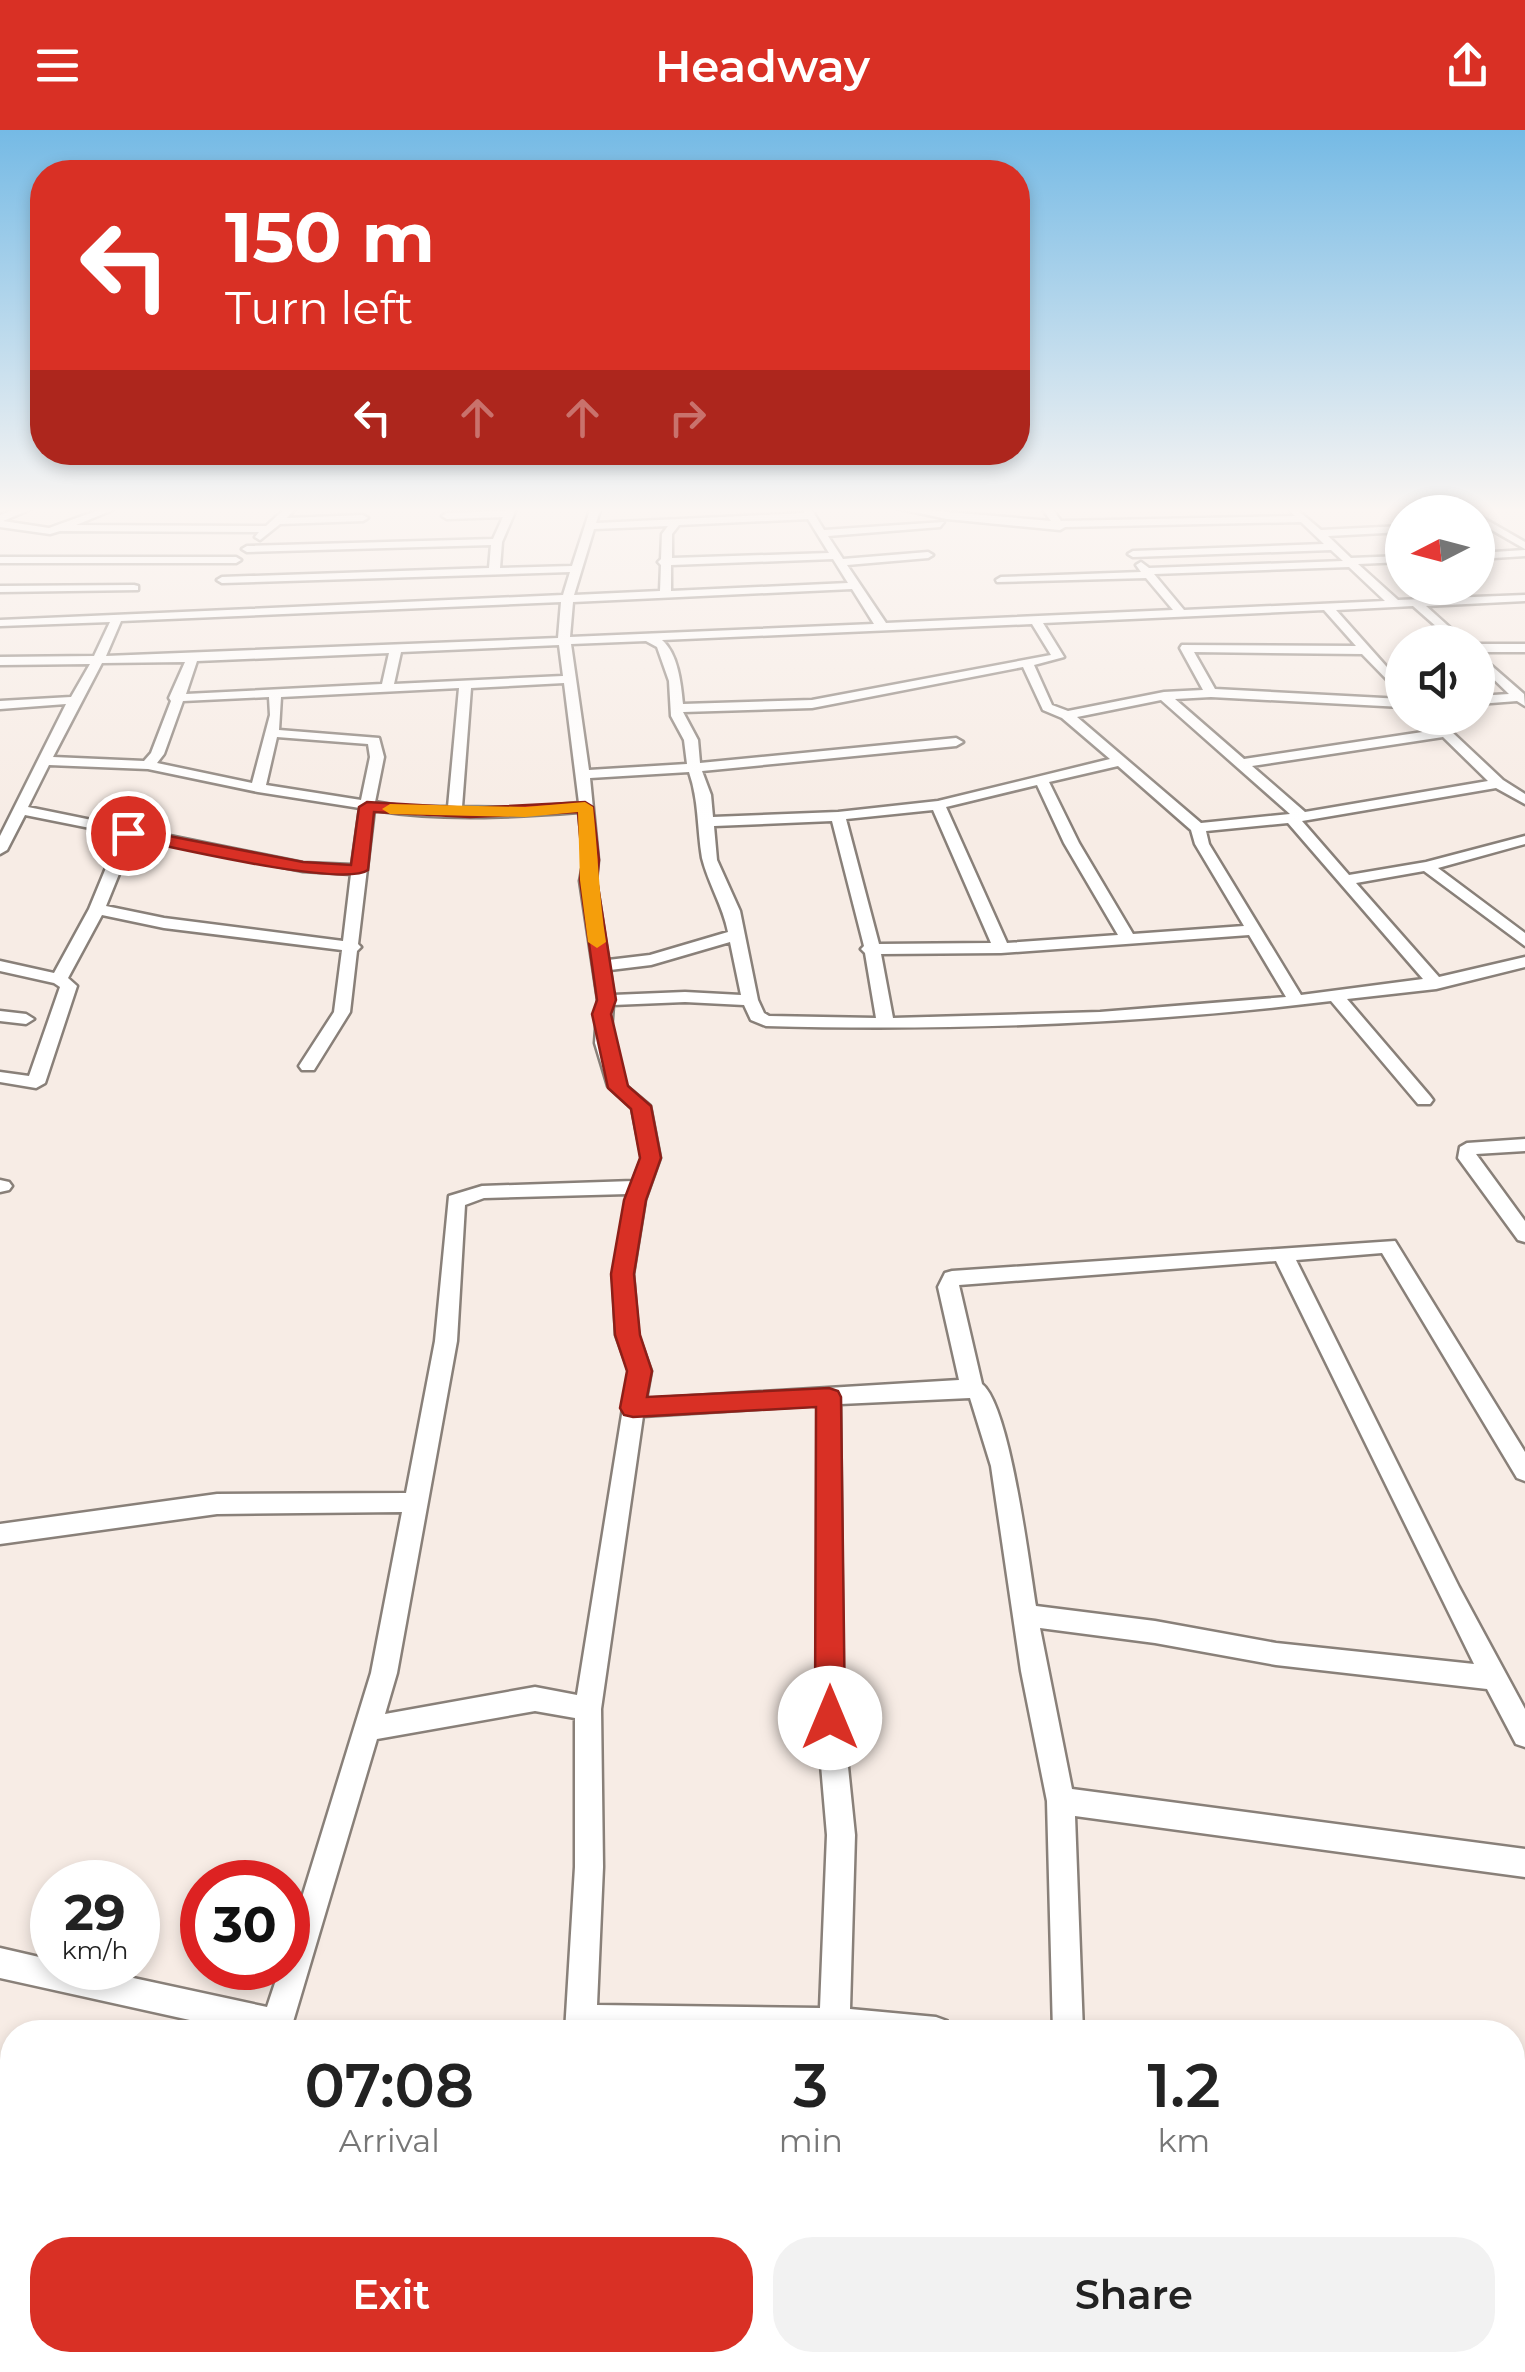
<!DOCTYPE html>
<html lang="en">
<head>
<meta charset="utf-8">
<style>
  body { margin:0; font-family:Montserrat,sans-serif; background:#f2f2f2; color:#222; height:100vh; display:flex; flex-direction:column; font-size:38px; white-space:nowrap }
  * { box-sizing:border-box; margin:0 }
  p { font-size:32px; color:#767676 }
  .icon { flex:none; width:55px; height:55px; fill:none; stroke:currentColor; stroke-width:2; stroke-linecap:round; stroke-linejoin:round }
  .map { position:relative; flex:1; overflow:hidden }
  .sheet { position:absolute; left:0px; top:1890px; width:1525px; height:352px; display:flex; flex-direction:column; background:#fff; border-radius:40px 40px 0 0; box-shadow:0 5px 15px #0003 }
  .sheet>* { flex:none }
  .guide { position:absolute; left:30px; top:30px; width:1000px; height:305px; border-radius:40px; box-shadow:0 5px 15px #0003; background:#d93025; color:#fff; overflow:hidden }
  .needle { width:65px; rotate:264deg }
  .fabs { position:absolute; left:1385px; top:365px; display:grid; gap:20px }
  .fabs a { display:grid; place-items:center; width:110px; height:110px; border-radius:50%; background:#fff; box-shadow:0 5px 15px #0003; font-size:50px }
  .speed { position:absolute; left:30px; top:1730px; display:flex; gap:20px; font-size:50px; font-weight:700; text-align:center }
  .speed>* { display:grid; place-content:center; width:130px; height:130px; border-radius:50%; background:#fff; box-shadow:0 5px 15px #0003; line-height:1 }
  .speed small { font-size:25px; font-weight:400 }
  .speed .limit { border:15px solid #d22; background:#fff; color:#111 }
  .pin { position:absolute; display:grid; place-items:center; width:85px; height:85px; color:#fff; margin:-42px; border:5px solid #fff; border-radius:50%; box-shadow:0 2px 10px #0007 }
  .me { position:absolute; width:110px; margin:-55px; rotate:0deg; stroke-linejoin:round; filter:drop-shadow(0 0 8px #0008) }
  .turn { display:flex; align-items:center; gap:35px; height:210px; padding:0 30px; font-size:45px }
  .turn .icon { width:130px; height:130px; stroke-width:2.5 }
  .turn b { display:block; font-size:70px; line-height:85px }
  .lanes { display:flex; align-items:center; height:95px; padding:0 30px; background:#0003; justify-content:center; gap:50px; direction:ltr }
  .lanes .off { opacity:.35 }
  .eta { display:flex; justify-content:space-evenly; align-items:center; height:170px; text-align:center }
  .eta b { font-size:60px; font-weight:600; line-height:70px }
  .primary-button { display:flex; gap:20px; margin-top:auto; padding:20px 30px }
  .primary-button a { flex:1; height:115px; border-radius:40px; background:#d93025; color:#fff; font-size:40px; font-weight:600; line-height:115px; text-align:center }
  .primary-button a+a { background:#f2f2f2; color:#222 }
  header { display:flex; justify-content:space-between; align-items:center; height:130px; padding:0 30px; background:#d93025; color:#fff; font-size:45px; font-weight:600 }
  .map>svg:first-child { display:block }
</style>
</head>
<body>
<header><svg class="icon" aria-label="menu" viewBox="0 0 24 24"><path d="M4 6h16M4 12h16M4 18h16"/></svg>Headway<svg class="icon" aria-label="share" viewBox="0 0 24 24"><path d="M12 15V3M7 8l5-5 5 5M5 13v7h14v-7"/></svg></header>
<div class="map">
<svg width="1525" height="2242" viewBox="0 0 1525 2242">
  <rect width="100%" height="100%" fill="#f7ece5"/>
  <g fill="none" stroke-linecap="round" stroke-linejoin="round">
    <g stroke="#898079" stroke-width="5">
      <path id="minor" d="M23 377H36L3 391 49 398 107 377H120L76 395 266 396 287 377H297L287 388 363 385 368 388 363 391 280 394 260 410 255 407 259 402 60 401 50 404 0 397V385Z
        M507 377H517L502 412 500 438 572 436 591 377H601L596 393 804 383 803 377H810L824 400 944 392 940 397 828 406 843 429 928 422 933 425 928 428 847 435 886 493 1173 480 1146 448 997 452 996 450 1001 447 1141 442 1136 435 1141 432 1149 438 1343 431 1331 420 1133 427 1128 424 1133 421 1324 414 1301 392 1065 397 1060 400 947 389 891 377 1051 391 1041 377H1051L1061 391 1295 386 1290 381 1295 378 1321 400 1402 396V402L1328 406 1351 428 1402 426V432L1358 434 1398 470 1525 465V471L1426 476 1466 512H1454L1413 476 1336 480 1402 554V565L1362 524 1194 522 1215 559 1402 569V577L1211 567 1175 569 1244 629 1436 600 1424 588H1437L1503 650 1525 664V674L1496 658 1302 691 1349 745 1426 732 1525 706V714L1438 738 1525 803V816L1424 741 1356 753 1439 847 1525 827V837L1436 859 1347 869 1430 966 1433 970 1430 974H1418L1331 871C1142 894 955 901 766 896L751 890 744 875 685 872 613 875 611 902 617 937 625 955 650 976 660 1028 645 1070 633 1144 638 1205 651 1241 646 1269 959 1250 938 1157 945 1143 952 1141 1395 1111 1525 1322V1351L1517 1348 1382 1123 1296 1130 1459 1457 1525 1579V1617L1516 1614 1487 1559 1276 1535 1155 1513 1040 1498 1072 1659 1525 1719V1747L1075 1686 1083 1902H1053L1047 1671 1021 1541 991 1336 970 1268 840 1274 843 1588 855 1705 850 1879 936 1887 947 1891 951 1902H565L575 1737V1588L535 1581 377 1609 290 1902H244L0 1848V1818L52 1830V1838H87L267 1877 280 1838H288V1813L371 1543 402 1382 217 1384 0 1414V1394L217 1364 406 1363 435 1211 449 1066 482 1056 633 1051 642 1028 632 978 608 956 595 913 598 870 580 751 584 730 579 682C512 687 441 691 374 680L358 814 361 817 357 821 350 882 314 940H302L299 936 334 882 342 820 164 798 102 785 68 848 77 856 45 953 36 958 0 952V942L29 946 60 857 54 853 0 841V831L54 843 89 779 120 704 25 685 7 720 0 724V706L66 574 0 579V571L71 567 90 534 0 535V527L94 526 110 492 0 496V490L563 465 570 442 222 453 217 450 222 447 489 438 491 415 247 422 242 419 247 416 493 409 503 387 447 389 442 386 447 383 505 381ZM808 389 829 423 672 428V404L679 395ZM668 396 662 404 661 429 658 432 661 435 660 461 574 465 594 399ZM833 429 848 453 671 461V435ZM1349 437 1385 471 1184 480 1154 444ZM852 459 874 494 570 507 573 472ZM561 472 558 508 106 526 121 491ZM1324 480 1356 516 1182 515 1180 518 1203 560 1164 562 1068 581 1052 575 1034 535 1064 527 1043 493ZM1032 494 1051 525 812 570 683 574C681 553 678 524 662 510ZM646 511 657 517 669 551 671 586 684 610 687 634 589 640 571 514ZM559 515 563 546 394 554 401 522ZM389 523 382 554 186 564 197 531ZM185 532 169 568 171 571 151 623 144 631 53 627 102 533ZM1023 537 1043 580 1062 588 1110 629 938 671 838 682 713 687 711 665 702 641 956 616 963 612 956 608 700 633 698 610 683 582 812 578ZM564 553 579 673 525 678 462 677 471 558ZM459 558 448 677H405L375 672 384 627 379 608 279 600 281 567ZM269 567 270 585 252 653 157 633 164 624 183 571ZM1161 570 1290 684 1201 693 1077 587ZM277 607 368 614 370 627 361 670 266 655ZM1443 607 1488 651 1305 682 1252 636ZM49 635 148 639 258 662 360 678 352 735 303 733 28 677ZM1118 636 1191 700 1195 714 1244 796 1133 804 1079 713 1049 652ZM689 642C699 671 697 698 702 728 708 753 723 776 728 802L650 825 608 830 596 751 598 730 590 648ZM1037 655 1064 713 1118 805 1007 813 946 677ZM933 680 991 813 879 814 846 689ZM832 691 864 816 861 819 865 823 876 888 769 886 764 883 758 870 740 781 717 730 714 696ZM1288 693 1423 849 1301 865 1209 714 1206 701ZM134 707 303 741 351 744 343 811 164 788 106 776ZM1249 805 1286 867 1100 882 893 888 881 824 1001 823ZM730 812 741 865 685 862 613 865 610 840 651 835ZM628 1064 613 1144 616 1205 629 1241 577 1565 535 1557 385 1584 397 1543 457 1211 465 1075 484 1068ZM1276 1131 1474 1534 1276 1513 1155 1491 1036 1476C1029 1434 1010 1276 982 1254L959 1155ZM818 1275 817 1588 827 1705 820 1878 597 1875 603 1737 601 1579 643 1286Z
        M1453 377H1465L1472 382H1461Z
        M1478 385 1525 412V419L1478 392Z
        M1525 420V426L1478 429V423Z
        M0 427H236L241 430 236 433H0Z
        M134 455 138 456V460L0 462V456Z
        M1478 514H1525V522H1478Z
        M1478 524 1524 564 1525 576 1517 571 1478 574V566L1509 564 1478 534Z
        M0 881 26 884 34 889 26 894 0 891Z
        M1525 1009V1021L1476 1024 1525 1091V1112L1518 1110 1458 1028 1460 1017 1467 1013Z
        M0 1050 9 1052 12 1056 9 1060 0 1062Z
        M1512 1982 1525 1985V2017L1512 2014Z
        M0 2145 12 2149V2183L0 2179Z
        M12 2214V2230H34L29 2242H0C0 2229 0 2220 12 2214Z
        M148 2230H184L179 2242H143Z
        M473 2230H507L505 2242H469Z
        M792 2230H826L825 2242H789Z"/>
    </g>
    <use href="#minor" fill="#fff" fill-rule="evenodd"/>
  </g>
  <linearGradient id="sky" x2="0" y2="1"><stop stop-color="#75bae5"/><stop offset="0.55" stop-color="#fbf6f3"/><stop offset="1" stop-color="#fbf6f3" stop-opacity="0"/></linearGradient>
  <rect width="1525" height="691" fill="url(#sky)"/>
  <path fill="#d93025" stroke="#8d1f18" stroke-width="2.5" d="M367 672 470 678 585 672 593 677 599 730 597 750 616 870 611 884 628 956 651 976 661 1028 646 1070 634 1144 640 1205 652 1241 647 1267 829 1258 838 1261 841 1267 845 1588 841 1597 830 1601 819 1597 815 1588 816 1277 633 1287 624 1285 620 1278 627 1241 615 1205 611 1144 624 1070 640 1028 631 979 608 958 592 884 597 870 580 750 582 730 578 682 470 687 374 682 368 740C344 758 167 716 128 708L120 703 128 698 303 732 351 735 359 677Z"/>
  <path fill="#f59e0b" d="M585 672 593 677C598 723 599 767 606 812L597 818 588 812 580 750 578 682 525 687 390 684 382 679 390 674 525 677Z"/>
</svg>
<div class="fabs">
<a><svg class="needle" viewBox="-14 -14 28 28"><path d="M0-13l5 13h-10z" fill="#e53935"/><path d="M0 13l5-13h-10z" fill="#767676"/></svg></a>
<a><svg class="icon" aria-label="sound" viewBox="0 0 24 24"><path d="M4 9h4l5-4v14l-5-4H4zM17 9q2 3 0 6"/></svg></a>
</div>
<div class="speed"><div>29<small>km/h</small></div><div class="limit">30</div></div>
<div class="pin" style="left:128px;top:703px;background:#d93025"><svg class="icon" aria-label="arrive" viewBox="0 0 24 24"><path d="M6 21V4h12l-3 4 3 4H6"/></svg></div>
<svg class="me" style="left:830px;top:1588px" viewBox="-20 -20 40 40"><circle r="19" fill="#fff"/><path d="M0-13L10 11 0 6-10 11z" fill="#d93025"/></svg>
<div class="guide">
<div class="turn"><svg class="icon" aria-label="left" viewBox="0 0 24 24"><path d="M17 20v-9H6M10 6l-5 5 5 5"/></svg><div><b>150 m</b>Turn left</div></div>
<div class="lanes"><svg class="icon" aria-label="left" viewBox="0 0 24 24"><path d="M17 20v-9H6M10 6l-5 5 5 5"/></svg><svg class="icon off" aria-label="ahead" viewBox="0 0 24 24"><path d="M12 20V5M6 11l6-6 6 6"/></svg><svg class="icon off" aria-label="ahead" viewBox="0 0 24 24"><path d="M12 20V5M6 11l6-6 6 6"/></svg><svg class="icon off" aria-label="right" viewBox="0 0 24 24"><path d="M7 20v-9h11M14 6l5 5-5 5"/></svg></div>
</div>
<section class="sheet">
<div class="eta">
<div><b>07:08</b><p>Arrival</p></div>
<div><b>3</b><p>min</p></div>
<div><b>1.2</b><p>km</p></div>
</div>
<div class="primary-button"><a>Exit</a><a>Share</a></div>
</section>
</div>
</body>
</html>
